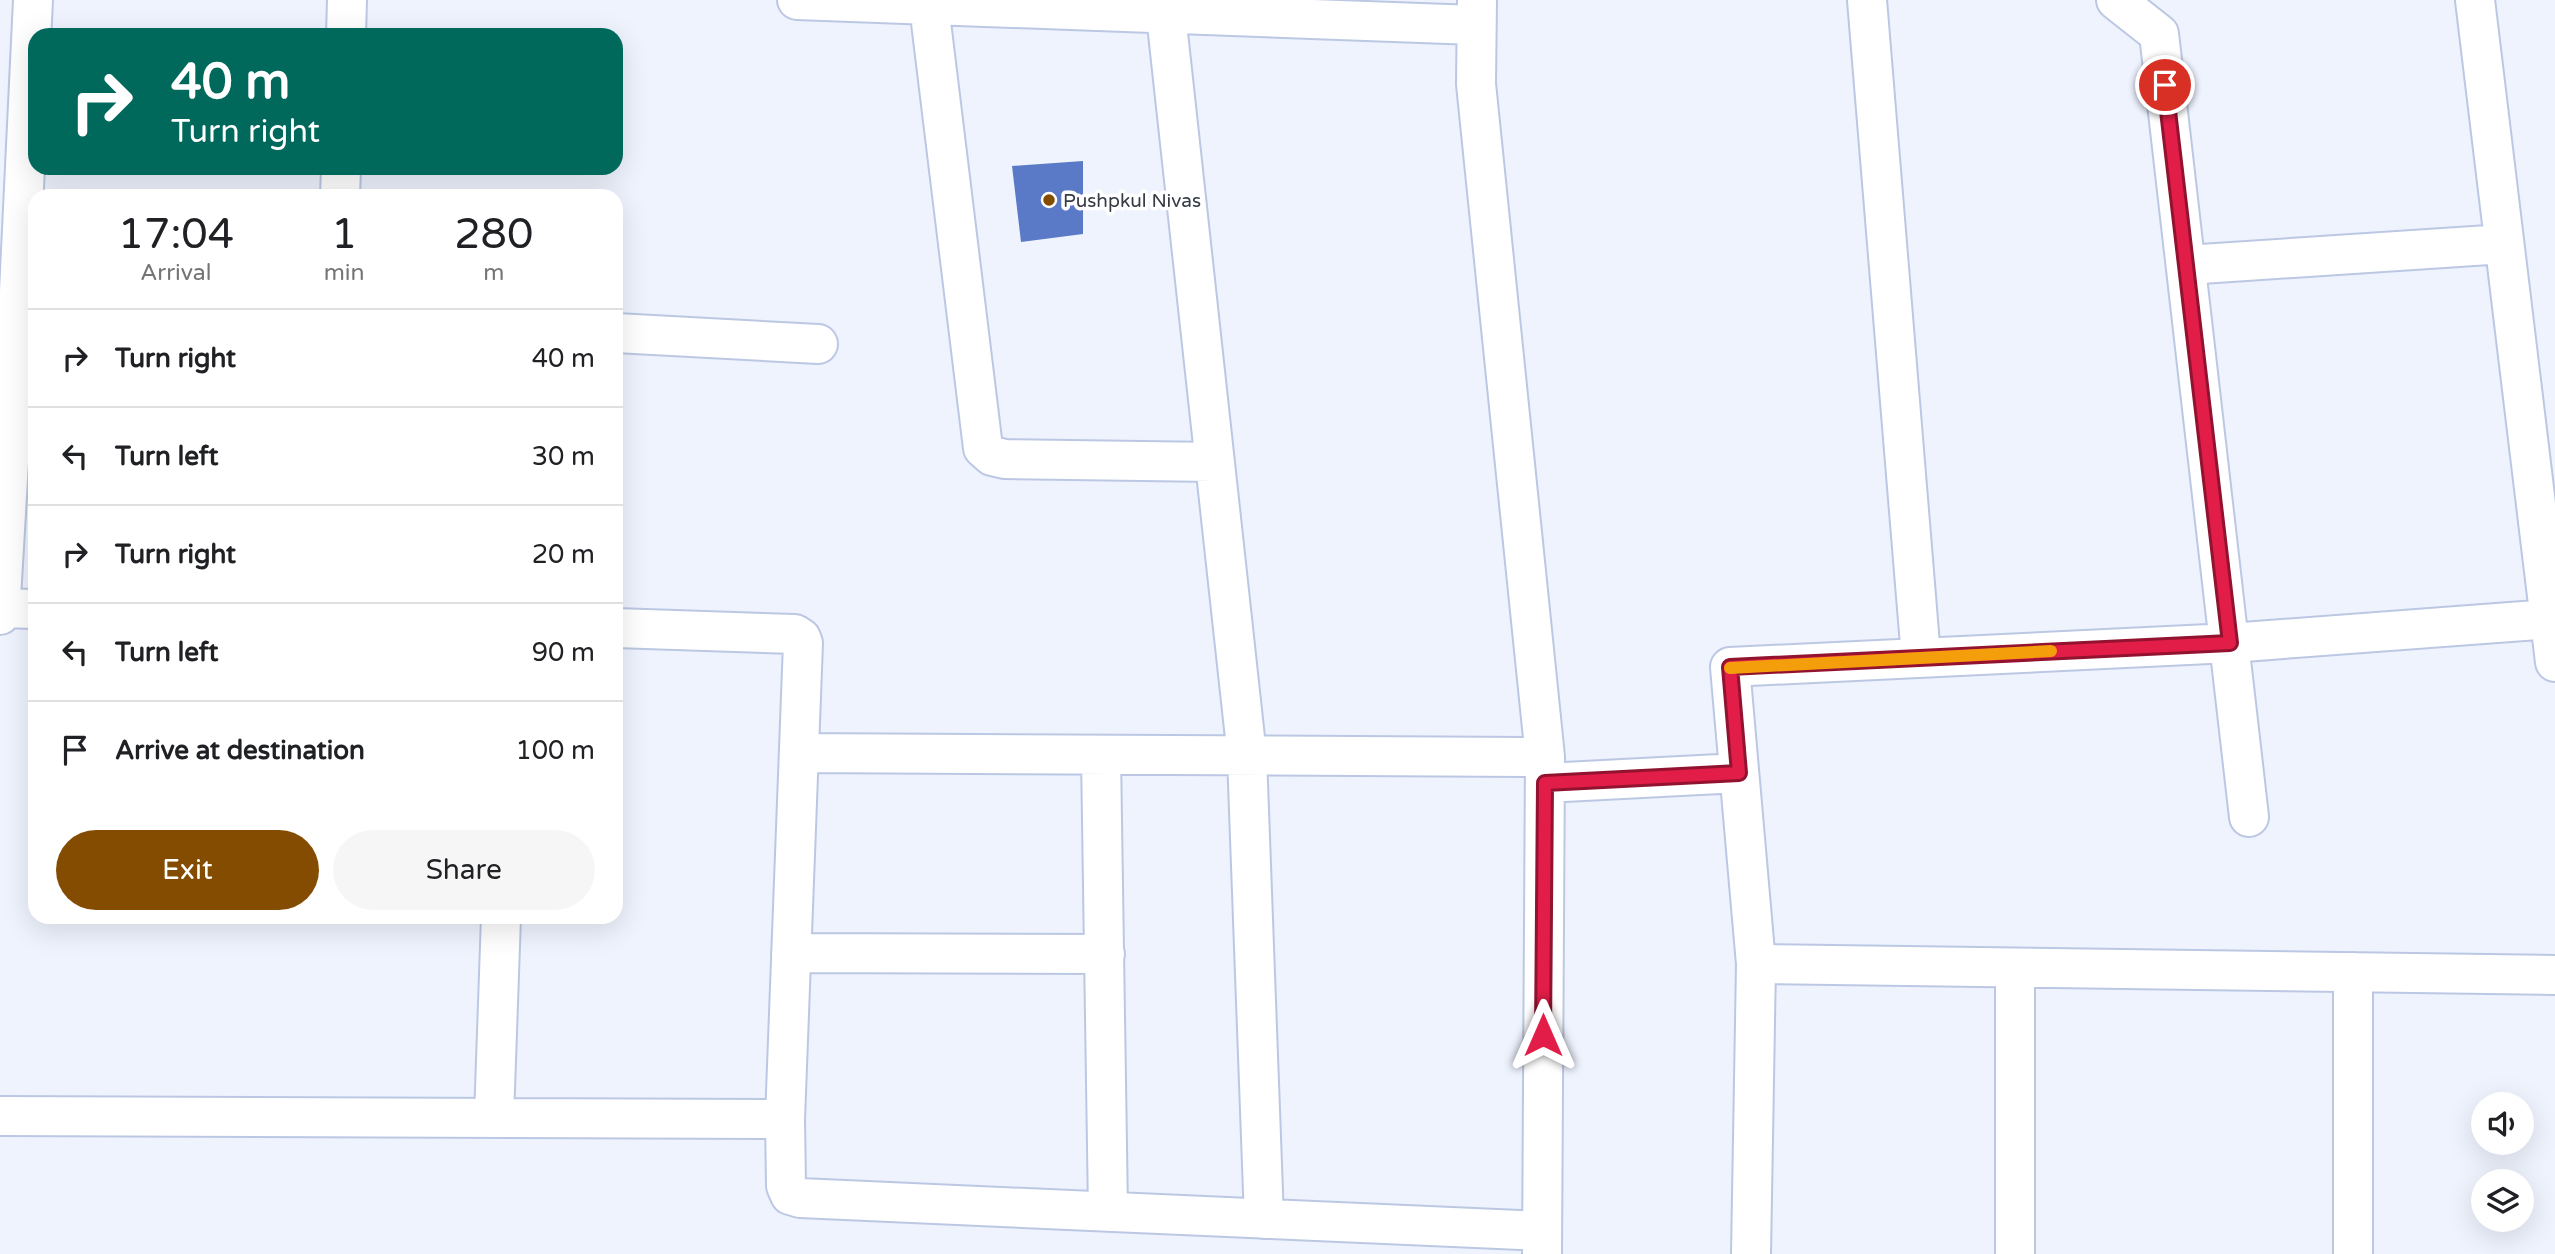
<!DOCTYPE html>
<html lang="en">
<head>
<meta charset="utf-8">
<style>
  body { margin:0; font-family:"Varela Round",sans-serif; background:#f6f6f6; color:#202124; height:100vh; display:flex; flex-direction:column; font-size:26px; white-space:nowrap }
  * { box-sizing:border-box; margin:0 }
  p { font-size:23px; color:#757577 }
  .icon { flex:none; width:38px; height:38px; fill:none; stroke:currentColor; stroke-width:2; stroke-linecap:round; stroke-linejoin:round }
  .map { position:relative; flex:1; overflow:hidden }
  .drawer { position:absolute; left:28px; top:189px; width:595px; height:735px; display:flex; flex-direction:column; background:#fff; border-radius:21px; box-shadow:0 7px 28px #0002 }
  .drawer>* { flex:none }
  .top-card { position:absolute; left:28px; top:28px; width:595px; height:147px; border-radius:21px; box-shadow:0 7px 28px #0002; background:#00695c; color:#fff; overflow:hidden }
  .controls { position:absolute; left:2471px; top:1092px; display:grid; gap:14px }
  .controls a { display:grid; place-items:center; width:63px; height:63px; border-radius:50%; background:#fff; box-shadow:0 7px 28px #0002; font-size:35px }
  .pin { position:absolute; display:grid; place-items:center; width:60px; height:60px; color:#fff; margin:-30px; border:4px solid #fff; border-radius:50%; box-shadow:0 2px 7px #0007 }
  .me { position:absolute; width:77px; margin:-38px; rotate:0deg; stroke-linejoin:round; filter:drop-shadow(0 0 5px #0008) }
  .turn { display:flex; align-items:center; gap:24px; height:147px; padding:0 28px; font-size:32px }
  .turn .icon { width:91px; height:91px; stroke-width:2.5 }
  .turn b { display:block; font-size:49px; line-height:60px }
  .eta { display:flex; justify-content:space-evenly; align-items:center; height:119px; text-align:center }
  .eta b { font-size:42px; font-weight:600; line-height:49px }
  .button { display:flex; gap:14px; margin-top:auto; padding:14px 28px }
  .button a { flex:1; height:80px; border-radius:42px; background:#844c00; color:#fff; font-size:28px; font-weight:600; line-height:80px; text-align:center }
  .button a+a { background:#f6f6f6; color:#202124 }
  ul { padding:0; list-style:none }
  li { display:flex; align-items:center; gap:21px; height:98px; padding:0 28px; border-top:2px solid #e0e0e0 }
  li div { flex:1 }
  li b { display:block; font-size:26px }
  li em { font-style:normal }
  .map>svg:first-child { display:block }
</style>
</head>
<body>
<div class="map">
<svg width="2555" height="1254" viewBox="0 0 2555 1254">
  <rect width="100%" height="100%" fill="#eef3fe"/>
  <path fill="#5a79c7" d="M1083 161V234L1021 242 1012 166Z"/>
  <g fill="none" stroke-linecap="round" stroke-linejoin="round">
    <g stroke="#bcc8e3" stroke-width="42">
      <path id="minor" d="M797 0 1475 25
        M1477 0 1476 84 1545 757 1542 1254
        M1867 0 1921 657
        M2116 0 2159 34 2249 817
        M2475 0 2555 662
        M929 6 983 448 992 456 1005 459 1215 462
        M1166 15 1247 756 1264 1219
        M346 35 347 0
        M340 196 341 168
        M2186 265 2504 244
        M616 333 818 344
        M0 608 35 609
        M0 615 19 292 33 0
        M616 628 795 634 801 638 803 643 785 1119 786 1186 790 1195 800 1198 1542 1231
        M799 753 1545 757
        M1101 755 1108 1211
        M1545 783 1739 773
        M791 953 1105 954
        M1756 964 1730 667 2230 643 2550 619
        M2015 968V1254
        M2353 972V1254
        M0 1116 785 1119
        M494 1118 501 917
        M1751 1254 1756 964 2555 975"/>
    </g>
    <use href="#minor" stroke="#fff" stroke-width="38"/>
  </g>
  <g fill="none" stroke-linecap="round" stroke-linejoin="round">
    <g stroke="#92132f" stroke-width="18">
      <path id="route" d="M1543 1035 1545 783 1739 773 1730 667 2230 643 2165 85"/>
    </g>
    <use href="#route" stroke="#e11d48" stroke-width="12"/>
    <path stroke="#f59e0b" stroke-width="12" d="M1730 668 2051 651"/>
  </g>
  <circle fill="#844c00" stroke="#fff" stroke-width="2.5" cx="1049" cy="200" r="7"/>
  <g text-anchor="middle" stroke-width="7" stroke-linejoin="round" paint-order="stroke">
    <g font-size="19" fill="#353a44" stroke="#fff" text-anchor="start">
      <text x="1063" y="207">Pushpkul Nivas</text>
    </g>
  </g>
</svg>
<div class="controls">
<a><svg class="icon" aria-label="sound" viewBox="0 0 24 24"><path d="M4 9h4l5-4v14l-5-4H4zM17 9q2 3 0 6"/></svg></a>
<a><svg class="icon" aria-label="layers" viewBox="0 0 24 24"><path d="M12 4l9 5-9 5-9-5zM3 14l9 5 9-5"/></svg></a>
</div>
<div class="pin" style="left:2165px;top:85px;background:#d93025"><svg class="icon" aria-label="arrive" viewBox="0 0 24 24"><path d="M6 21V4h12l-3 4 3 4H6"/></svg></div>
<svg class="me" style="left:1543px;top:1035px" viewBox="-20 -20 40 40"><path d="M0-17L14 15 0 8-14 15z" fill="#e11d48" stroke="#fff" stroke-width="4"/></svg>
<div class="top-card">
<div class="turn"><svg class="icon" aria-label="right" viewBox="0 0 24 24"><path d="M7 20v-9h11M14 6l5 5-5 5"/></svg><div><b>40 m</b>Turn right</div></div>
</div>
<section class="drawer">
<div class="eta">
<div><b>17:04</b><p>Arrival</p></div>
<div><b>1</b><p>min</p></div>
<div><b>280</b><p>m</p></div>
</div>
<ul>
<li><svg class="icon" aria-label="right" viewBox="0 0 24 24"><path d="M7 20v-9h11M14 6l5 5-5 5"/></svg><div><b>Turn right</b></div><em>40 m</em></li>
<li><svg class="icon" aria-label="left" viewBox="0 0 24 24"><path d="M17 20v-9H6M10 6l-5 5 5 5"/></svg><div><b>Turn left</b></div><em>30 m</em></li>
<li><svg class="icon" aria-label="right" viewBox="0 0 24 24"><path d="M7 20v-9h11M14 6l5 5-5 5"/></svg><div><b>Turn right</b></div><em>20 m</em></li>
<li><svg class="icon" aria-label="left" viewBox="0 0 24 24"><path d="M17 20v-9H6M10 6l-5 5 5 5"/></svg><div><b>Turn left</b></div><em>90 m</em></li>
<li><svg class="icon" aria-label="arrive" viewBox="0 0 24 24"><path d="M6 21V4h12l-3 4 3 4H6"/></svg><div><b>Arrive at destination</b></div><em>100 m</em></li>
</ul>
<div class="button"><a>Exit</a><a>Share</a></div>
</section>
</div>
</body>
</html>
